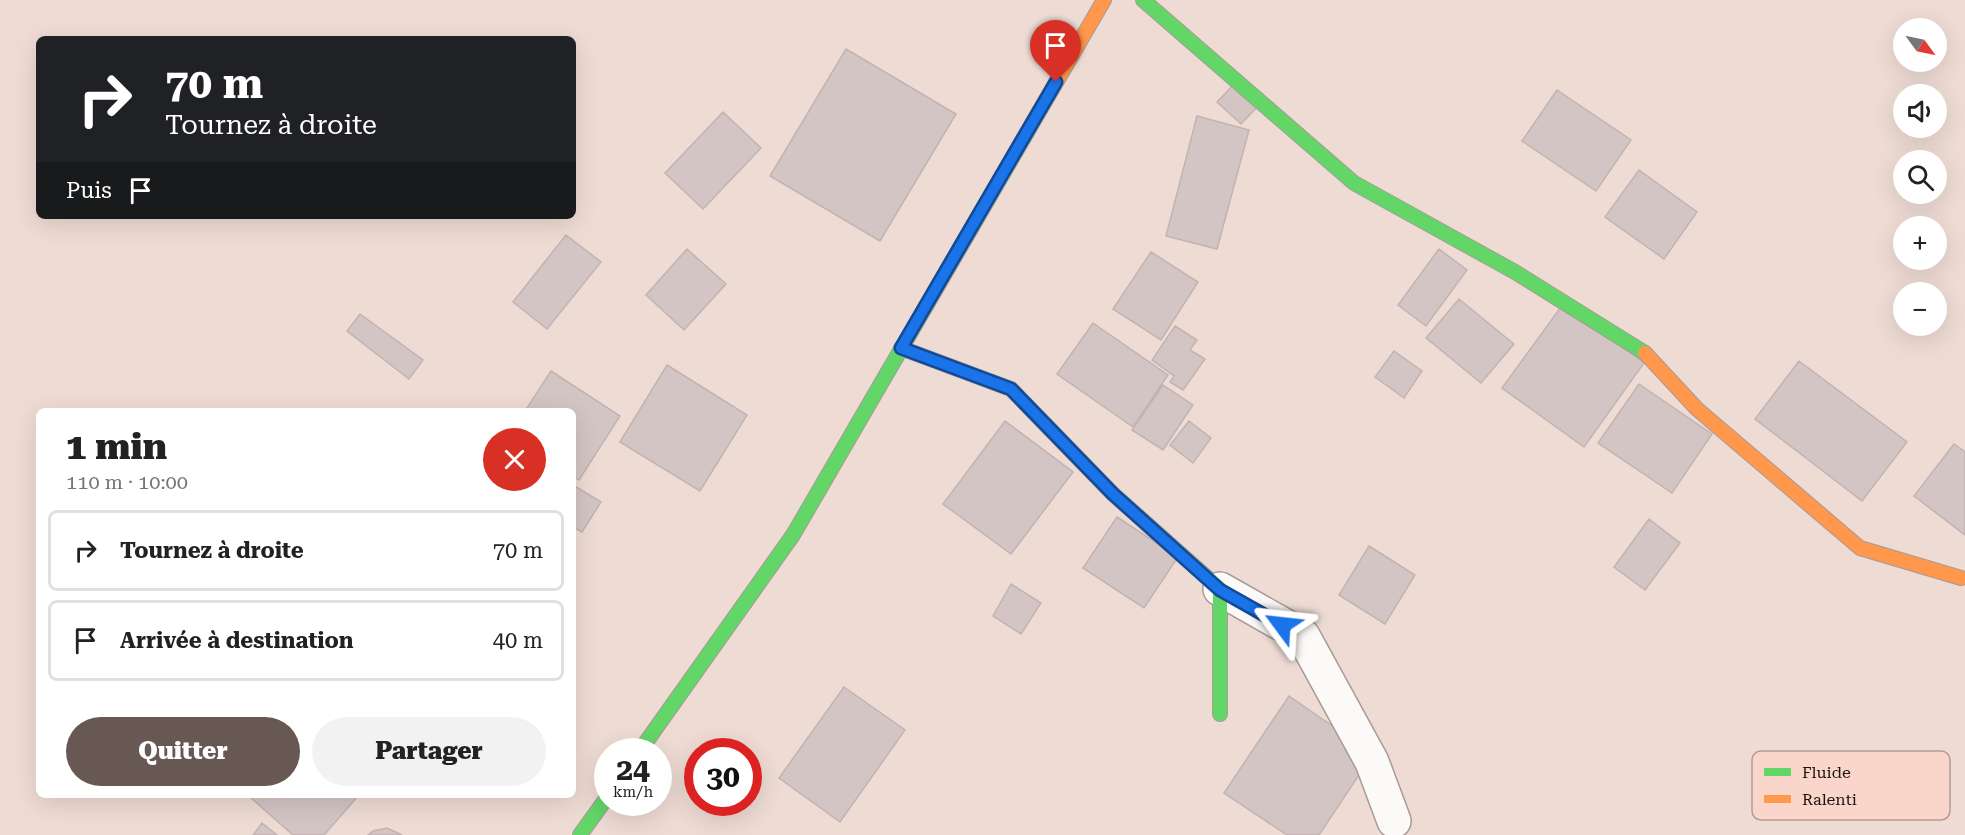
<!DOCTYPE html>
<html lang="fr">
<head>
<meta charset="utf-8">
<style>
  body { margin:0; font-family:"Roboto Serif",serif; background:#f2f2f2; color:#222; height:100vh; display:flex; flex-direction:column; font-size:22px; white-space:nowrap }
  * { box-sizing:border-box; margin:0 }
  p { font-size:20px; color:#767676 }
  .icon { flex:none; width:33px; height:33px; fill:none; stroke:currentColor; stroke-width:2; stroke-linecap:round; stroke-linejoin:round }
  .map { position:relative; flex:1; overflow:hidden }
  .drawer { position:absolute; left:36px; top:408px; width:540px; height:390px; display:flex; flex-direction:column; background:#fff; border-radius:9px; box-shadow:0 6px 24px #0002 }
  .drawer>* { flex:none }
  .banner { position:absolute; left:36px; top:36px; width:540px; height:183px; border-radius:9px; box-shadow:0 6px 24px #0002; background:#202124; color:#fff; overflow:hidden }
  .needle { width:39px; rotate:123deg }
  .tools { position:absolute; left:1893px; top:18px; display:grid; gap:12px }
  .tools a { display:grid; place-items:center; width:54px; height:54px; border-radius:50%; background:#fff; box-shadow:0 6px 24px #0002; font-size:30px }
  .speed { position:absolute; left:594px; top:738px; display:flex; gap:12px; font-size:30px; font-weight:700; text-align:center }
  .speed>* { display:grid; place-content:center; width:78px; height:78px; border-radius:50%; background:#fff; box-shadow:0 6px 24px #0002; line-height:1 }
  .speed small { font-size:15px; font-weight:400 }
  .speed .limit { border:9px solid #d22; background:#fff; color:#111 }
  .pin { position:absolute; display:grid; place-items:center; width:51px; height:51px; color:#fff; margin:-62px -26px; border-radius:50% 50% 50% 0; rotate:-45deg; box-shadow:0 0 6px #0007 }
  .pin .icon { rotate:45deg }
  .me { position:absolute; width:66px; margin:-33px; rotate:300deg; stroke-linejoin:round; filter:drop-shadow(0 0 4px #0008) }
  .turn { display:flex; align-items:center; gap:21px; height:126px; padding:0 30px; font-size:27px }
  .turn .icon { width:78px; height:78px; stroke-width:2.5 }
  .turn b { display:block; font-size:42px; line-height:51px }
  .then { display:flex; align-items:center; height:57px; padding:0 30px; background:#0003; gap:12px; font-size:22px }
  .round { display:grid; place-items:center; flex:none; width:63px; height:63px; border-radius:32px; background:#f2f2f2 }
  .overview { display:flex; align-items:center; justify-content:space-between; height:102px; padding:0 30px }
  h1 { font-size:36px; font-weight:800; line-height:45px }
  .button { display:flex; gap:12px; margin-top:auto; padding:12px 30px }
  .button a { flex:1; height:69px; border-radius:36px; background:#675853; color:#fff; font-size:24px; font-weight:800; line-height:69px; text-align:center }
  .button a+a { background:#f2f2f2; color:#222 }
  ul { padding:0; list-style:none }
  li { display:flex; align-items:center; gap:18px; height:81px; margin:0 12px 9px; padding:0 18px; border:3px solid #e0e0e0; border-radius:9px }
  li div { flex:1 }
  li b { display:block; font-size:22px }
  li em { font-style:normal }
  .map>svg:first-child { display:block }
</style>
</head>
<body>
<div class="map">
<svg width="1965" height="835" viewBox="0 0 1965 835">
  <rect width="100%" height="100%" fill="#eedbd4"/>
  <path fill="#d3c5c3" stroke="#c2b3b2" stroke-width="1.5" d="M846 49 956 114 880 241 770 176Z
    M1238 80 1262 102 1241 124 1217 102Z
    M1557 90 1631 140 1596 191 1522 141Z
    M723 112 761 148 703 209 665 173Z
    M1197 116 1249 130 1217 249 1166 236Z
    M1639 170 1697 212 1664 259 1605 217Z
    M566 235 601 262 547 329 513 302Z
    M687 249 726 284 684 330 646 295Z
    M1439 249 1467 270 1426 326 1398 305Z
    M1151 252 1198 282 1161 340 1113 309Z
    M1459 299 1514 344 1481 383 1426 338Z
    M1563 304 1644 363 1584 447 1502 388Z
    M360 314 423 360 409 379 347 331Z
    M1093 323 1168 375 1133 427 1057 374Z
    M1175 326 1197 340 1190 350 1205 359 1183 390 1170 382 1174 376 1152 360Z
    M1394 351 1422 371 1404 398 1375 377Z
    M1799 361 1907 442 1862 501 1755 419Z
    M667 365 747 415 700 491 620 442Z
    M551 371 620 416 579 480 573 476V411H525Z
    M1639 384 1712 434 1672 493 1598 443Z
    M1163 385 1193 405 1163 450 1132 430Z
    M1005 421 1073 472 1011 554 943 504Z
    M1189 421 1211 438 1193 463 1170 445Z
    M1954 444 1965 452V535L1914 496Z
    M573 485 601 502 582 532 573 527Z
    M1117 517 1178 557 1144 608 1083 568Z
    M1649 519 1680 543 1645 590 1614 567Z
    M1369 546 1415 575 1385 624 1339 595Z
    M1011 584 1041 603 1021 634 993 616Z
    M844 687 905 730 840 822 779 778Z
    M1289 696 1373 754 1319 835H1287L1224 793Z
    M250 795H359L324 835H293L249 796Z
    M262 823 277 835H253Z
    M387 828 402 835H368L373 831Z"/>
  <g fill="none" stroke-linecap="round" stroke-linejoin="round">
    <g stroke="#a89a95" stroke-width="36">
      <path id="street" d="M1220 589 1303 636 1372 762 1394 821"/>
    </g>
    <g stroke="#a89a95" stroke-width="16">
      <path id="fast" d="M1143 0 1354 183 1515 272 1645 353
        M901 348 1011 389 1113 494 1220 589V714
        M639 752 793 535 1054 86
        M580 835 608 796"/>
    </g>
    <g stroke="#a89a95" stroke-width="16">
      <path id="slow" d="M1054 86 1104 0
        M1645 353 1697 409 1860 548 1961 578"/>
    </g>
    <use href="#street" stroke="#fcfaf9" stroke-width="33"/>
    <use href="#fast" stroke="#63d668" stroke-width="14"/>
    <use href="#slow" stroke="#ff974d" stroke-width="14"/>
  </g>
  <g fill="none" stroke-linecap="round" stroke-linejoin="round">
    <g stroke="#114b97" stroke-width="15">
      <path id="route" d="M1056 82 901 348 1011 389 1113 494 1220 590 1282 625"/>
    </g>
    <use href="#route" stroke="#1a73e8" stroke-width="10"/>
  </g>
  <rect x="1752" y="751" width="198" height="69" rx="9" fill="#f9d6c9" stroke="#b79b91" stroke-width="1.5"/>
  <rect x="1764" y="768" width="27" height="8" fill="#63d668"/>
  <rect x="1764" y="795" width="27" height="8" fill="#ff974d"/>
  <g font-size="16" fill="#1e120e">
    <text x="1802" y="778">Fluide</text>
    <text x="1802" y="805">Ralenti</text>
  </g>
</svg>
<div class="tools">
<a><svg class="needle" viewBox="-14 -14 28 28"><path d="M0-13l5 13h-10z" fill="#e53935"/><path d="M0 13l5-13h-10z" fill="#767676"/></svg></a>
<a><svg class="icon" aria-label="sound" viewBox="0 0 24 24"><path d="M4 9h4l5-4v14l-5-4H4zM17 9q2 3 0 6"/></svg></a>
<a><svg class="icon" aria-label="search" viewBox="0 0 24 24"><circle cx="10" cy="10" r="6"/><path d="M15 15l6 6"/></svg></a>
<a>+</a>
<a>−</a>
</div>
<div class="speed"><div>24<small>km/h</small></div><div class="limit">30</div></div>
<div class="pin" style="left:1056px;top:82px;background:#d93025"><svg class="icon" aria-label="arrive" viewBox="0 0 24 24"><path d="M6 21V4h12l-3 4 3 4H6"/></svg></div>
<svg class="me" style="left:1282px;top:625px" viewBox="-20 -20 40 40"><path d="M0-17L14 15 0 8-14 15z" fill="#1a73e8" stroke="#fff" stroke-width="4"/></svg>
<div class="banner">
<div class="turn"><svg class="icon" aria-label="right" viewBox="0 0 24 24"><path d="M7 20v-9h11M14 6l5 5-5 5"/></svg><div><b>70 m</b>Tournez à droite</div></div>
<div class="then">Puis<svg class="icon" aria-label="arrive" viewBox="0 0 24 24"><path d="M6 21V4h12l-3 4 3 4H6"/></svg></div>
</div>
<section class="drawer">
<div class="overview"><div><h1>1 min</h1><p>110 m · 10:00</p></div><a class="round" style="background:#d93025;color:#fff"><svg class="icon" aria-label="close" viewBox="0 0 24 24"><path d="M6 6l12 12M18 6L6 18"/></svg></a></div>
<ul>
<li><svg class="icon" aria-label="right" viewBox="0 0 24 24"><path d="M7 20v-9h11M14 6l5 5-5 5"/></svg><div><b>Tournez à droite</b></div><em>70 m</em></li>
<li><svg class="icon" aria-label="arrive" viewBox="0 0 24 24"><path d="M6 21V4h12l-3 4 3 4H6"/></svg><div><b>Arrivée à destination</b></div><em>40 m</em></li>
</ul>
<div class="button"><a>Quitter</a><a>Partager</a></div>
</section>
</div>
</body>
</html>
